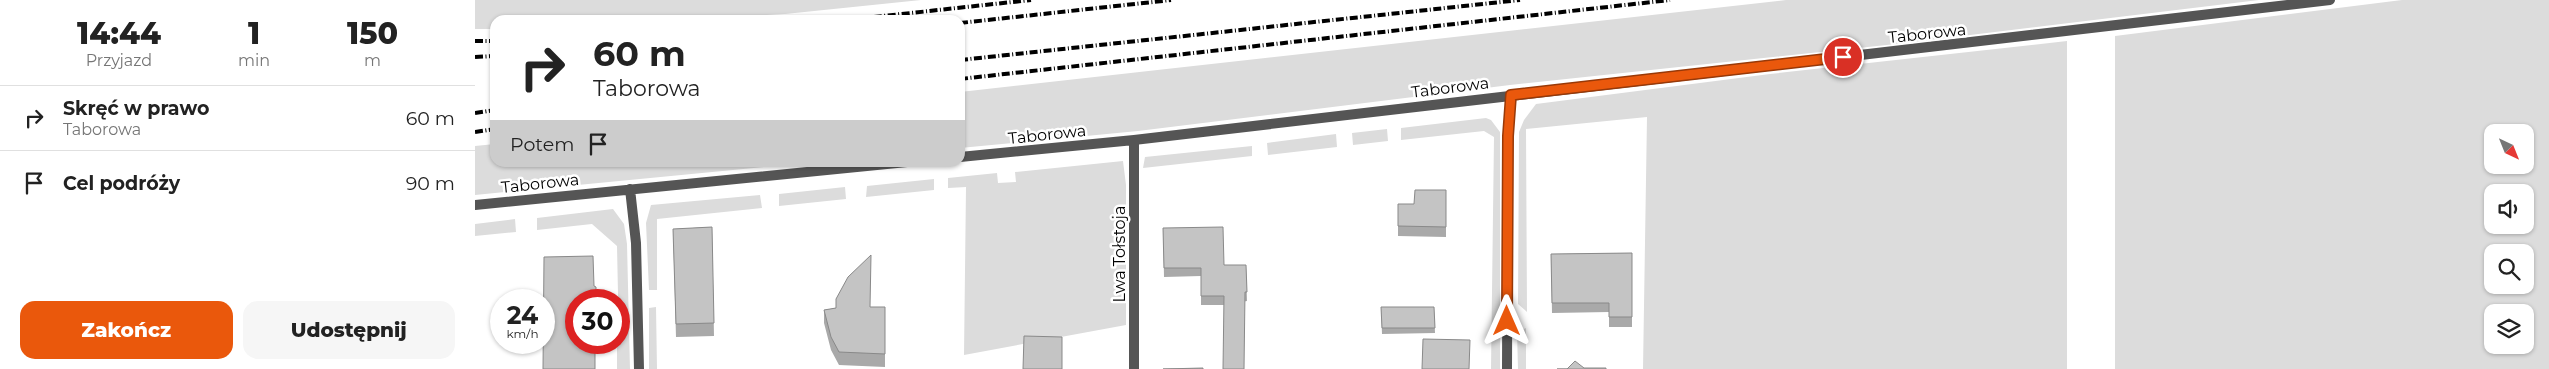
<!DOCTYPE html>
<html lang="pl">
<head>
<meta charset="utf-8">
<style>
  body { margin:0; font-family:Montserrat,sans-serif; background:#f6f6f6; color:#222; height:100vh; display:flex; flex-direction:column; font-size:19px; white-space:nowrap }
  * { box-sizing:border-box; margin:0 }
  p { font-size:16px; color:#767676 }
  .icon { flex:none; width:28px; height:28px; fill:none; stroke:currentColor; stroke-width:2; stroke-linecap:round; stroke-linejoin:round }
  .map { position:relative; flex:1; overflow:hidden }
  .panel { display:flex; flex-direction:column; background:#fff; width:475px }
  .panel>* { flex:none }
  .top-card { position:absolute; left:15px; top:15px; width:475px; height:152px; border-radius:15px; box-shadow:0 1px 4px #0004; background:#fff; color:#222; overflow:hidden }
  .needle { width:32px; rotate:137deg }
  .tools { position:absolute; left:2009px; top:124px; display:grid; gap:10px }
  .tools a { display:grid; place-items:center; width:50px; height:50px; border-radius:10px; background:#fff; box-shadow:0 1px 4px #0004; font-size:25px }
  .speed { position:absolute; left:15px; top:289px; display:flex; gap:10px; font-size:25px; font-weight:700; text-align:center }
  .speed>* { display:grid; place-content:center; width:65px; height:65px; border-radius:50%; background:#fff; box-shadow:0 1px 4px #0004; line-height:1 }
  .speed small { font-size:12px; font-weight:400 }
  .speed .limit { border:8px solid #d22; background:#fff; color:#111 }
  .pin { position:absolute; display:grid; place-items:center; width:42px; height:42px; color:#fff; margin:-21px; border:2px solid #fff; border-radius:50%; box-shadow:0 1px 5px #0007 }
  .me { position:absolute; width:55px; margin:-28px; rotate:0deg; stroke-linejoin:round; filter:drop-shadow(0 0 4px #0008) }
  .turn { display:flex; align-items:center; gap:18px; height:105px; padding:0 20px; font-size:22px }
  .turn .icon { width:65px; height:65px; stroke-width:2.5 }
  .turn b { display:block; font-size:35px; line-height:42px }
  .then { display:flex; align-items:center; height:48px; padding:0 20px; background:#0003; gap:10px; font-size:19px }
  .eta { display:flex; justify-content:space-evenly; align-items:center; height:85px; text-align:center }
  .eta b { font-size:30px; font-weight:800; line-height:35px }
  .cta { display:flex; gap:10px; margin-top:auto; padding:10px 20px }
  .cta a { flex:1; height:58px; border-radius:15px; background:#ea580c; color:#fff; font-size:20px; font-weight:800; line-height:58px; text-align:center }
  .cta a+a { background:#f6f6f6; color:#222 }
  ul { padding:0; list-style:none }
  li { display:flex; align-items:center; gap:15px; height:65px; padding:0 20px; border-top:1px solid #e0e0e0 }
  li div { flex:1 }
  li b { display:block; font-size:19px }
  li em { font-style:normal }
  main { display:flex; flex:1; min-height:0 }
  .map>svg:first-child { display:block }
</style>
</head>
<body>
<main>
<section class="panel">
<div class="eta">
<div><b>14:44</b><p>Przyjazd</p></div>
<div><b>1</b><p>min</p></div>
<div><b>150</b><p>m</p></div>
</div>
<ul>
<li><svg class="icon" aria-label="right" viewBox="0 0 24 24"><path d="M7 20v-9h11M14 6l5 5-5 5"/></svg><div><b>Skręć w prawo</b><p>Taborowa</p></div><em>60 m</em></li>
<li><svg class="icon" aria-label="arrive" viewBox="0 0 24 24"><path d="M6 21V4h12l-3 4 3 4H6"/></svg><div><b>Cel podróży</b></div><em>90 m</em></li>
</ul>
<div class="cta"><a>Zakończ</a><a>Udostępnij</a></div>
</section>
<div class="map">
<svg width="2074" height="369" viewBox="0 0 2074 369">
  <rect width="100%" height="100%" fill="#fff"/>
  <path fill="#dcdcdc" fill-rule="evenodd" d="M0 0H446L310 14 197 20H20V29H0Z
    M1311 0H1784L1421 44 1035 85 663 131 485 148V92Z
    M1927 0H2074V369H1640V36ZM2018 132H2050V165H2018ZM2018 192H2050V225H2018ZM2018 252H2050V285H2018ZM2018 312H2050V345H2018Z
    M1592 41V369H1168L1172 117 1051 129 1052 312 1043 304 1044 132 1049 120 1061 104 1295 74Z
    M1011 118 1016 120 1025 132V369H1016L1019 137 1009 131 926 140V128Z
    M912 129 913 141 878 145 877 133Z
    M861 134 862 147 793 155 792 143Z
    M20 144V162L329 163 0 195V146Z
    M777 146V156L668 168 670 157Z
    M648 161 651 185V325L489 355 491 187 473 188V178L522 173 523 183 541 182 540 172Z
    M459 179V190L391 197 392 186Z
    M370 187 371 199 304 206V194Z
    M285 195 287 208 182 219V290H174L171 223 176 205Z
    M138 209 149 224 152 244 155 369H142V343L144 342 142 246 117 224 62 230V218Z
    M40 219 41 232 0 236V224Z
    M181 307 182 369H174V308Z
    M1051 328V369H1043L1042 332Z"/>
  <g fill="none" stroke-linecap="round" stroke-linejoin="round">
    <path stroke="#555" stroke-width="10" d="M485 157 659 140 1855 0
      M155 189 161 243 164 369
      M0 205 432 162
      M659 369V140
      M1032 369 1033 136 1036 95"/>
    <path stroke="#000" stroke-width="4" stroke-dasharray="8 2.5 1 2.5" stroke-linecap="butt" d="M371 20 556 0
      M485 23 696 0
      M0 41H20
      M0 57 20 56
      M485 60 1045 0
      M485 79 1195 0
      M0 113 20 110
      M0 132 20 129"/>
  </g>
  <path fill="#a9a9a9" d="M971 190V237L923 236V204H939Z
    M237 227 239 336 201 337 198 229Z
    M688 228 749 265H771L772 301 749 305H726V276L689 277Z
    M1157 253V327H1134V312L1077 313 1076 254Z
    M410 307V367L364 365 356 350 349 323V310L361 308Z
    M906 307H959L960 333 907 334Z"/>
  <path fill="#c4c4c4" stroke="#898989" d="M940 190H971V227L923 226V204H939Z
    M237 227 239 323 201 324 198 229Z
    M748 227 749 265H771L772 292H770L769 369H748L749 296H726V268H689L688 228Z
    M1157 253V317H1134V303H1077L1076 254Z
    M396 255 395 307H410V354L364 352 356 337 349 310 361 308V299L373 277Z
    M118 256 119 286 121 287V300H101V342H120V369H68L69 257Z
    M906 307H959L960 328H907Z
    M549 336 587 337V369H548Z
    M948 339 995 340 994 369H947Z
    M1100 361 1109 368H1131V369H1082H1092Z
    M728 368V369H688Z"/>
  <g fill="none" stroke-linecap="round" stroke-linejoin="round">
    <g stroke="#983908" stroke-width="12">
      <path id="route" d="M1032 321 1033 136 1036 95 1368 57"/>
    </g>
    <use href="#route" stroke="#ea580c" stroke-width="9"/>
  </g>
  <g text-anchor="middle" stroke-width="5" stroke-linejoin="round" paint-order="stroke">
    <g font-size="16" fill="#000" stroke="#fff">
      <text transform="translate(1452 33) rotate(-6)" y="6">Taborowa</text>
      <text transform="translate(975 87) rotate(-7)" y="6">Taborowa</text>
      <text transform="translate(572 134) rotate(-6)" y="6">Taborowa</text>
      <text transform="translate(65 183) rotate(-6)" y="6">Taborowa</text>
      <text transform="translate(644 254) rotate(-90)" y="6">Lwa Tołstoja</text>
    </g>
  </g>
</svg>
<div class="tools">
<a><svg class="needle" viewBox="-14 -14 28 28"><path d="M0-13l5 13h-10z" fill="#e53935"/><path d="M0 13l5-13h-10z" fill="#767676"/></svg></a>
<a><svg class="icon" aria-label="sound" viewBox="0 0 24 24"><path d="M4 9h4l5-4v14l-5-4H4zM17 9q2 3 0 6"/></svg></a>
<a><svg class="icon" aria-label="search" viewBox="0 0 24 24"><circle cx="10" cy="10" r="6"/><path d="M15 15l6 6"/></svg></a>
<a><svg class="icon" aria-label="layers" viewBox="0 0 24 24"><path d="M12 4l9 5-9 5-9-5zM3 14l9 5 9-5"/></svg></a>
</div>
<div class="speed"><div>24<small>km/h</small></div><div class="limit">30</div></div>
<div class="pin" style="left:1368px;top:57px;background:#d93025"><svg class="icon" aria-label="arrive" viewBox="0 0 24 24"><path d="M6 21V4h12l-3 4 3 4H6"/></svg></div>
<svg class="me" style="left:1032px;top:321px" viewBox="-20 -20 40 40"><path d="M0-17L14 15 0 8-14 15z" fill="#ea580c" stroke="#fff" stroke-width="4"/></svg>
<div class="top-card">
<div class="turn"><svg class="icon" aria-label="right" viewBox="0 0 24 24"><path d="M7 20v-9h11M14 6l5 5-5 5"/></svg><div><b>60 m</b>Taborowa</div></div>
<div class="then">Potem<svg class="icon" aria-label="arrive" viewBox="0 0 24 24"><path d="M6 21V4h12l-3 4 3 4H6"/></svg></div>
</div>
</div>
</main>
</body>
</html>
